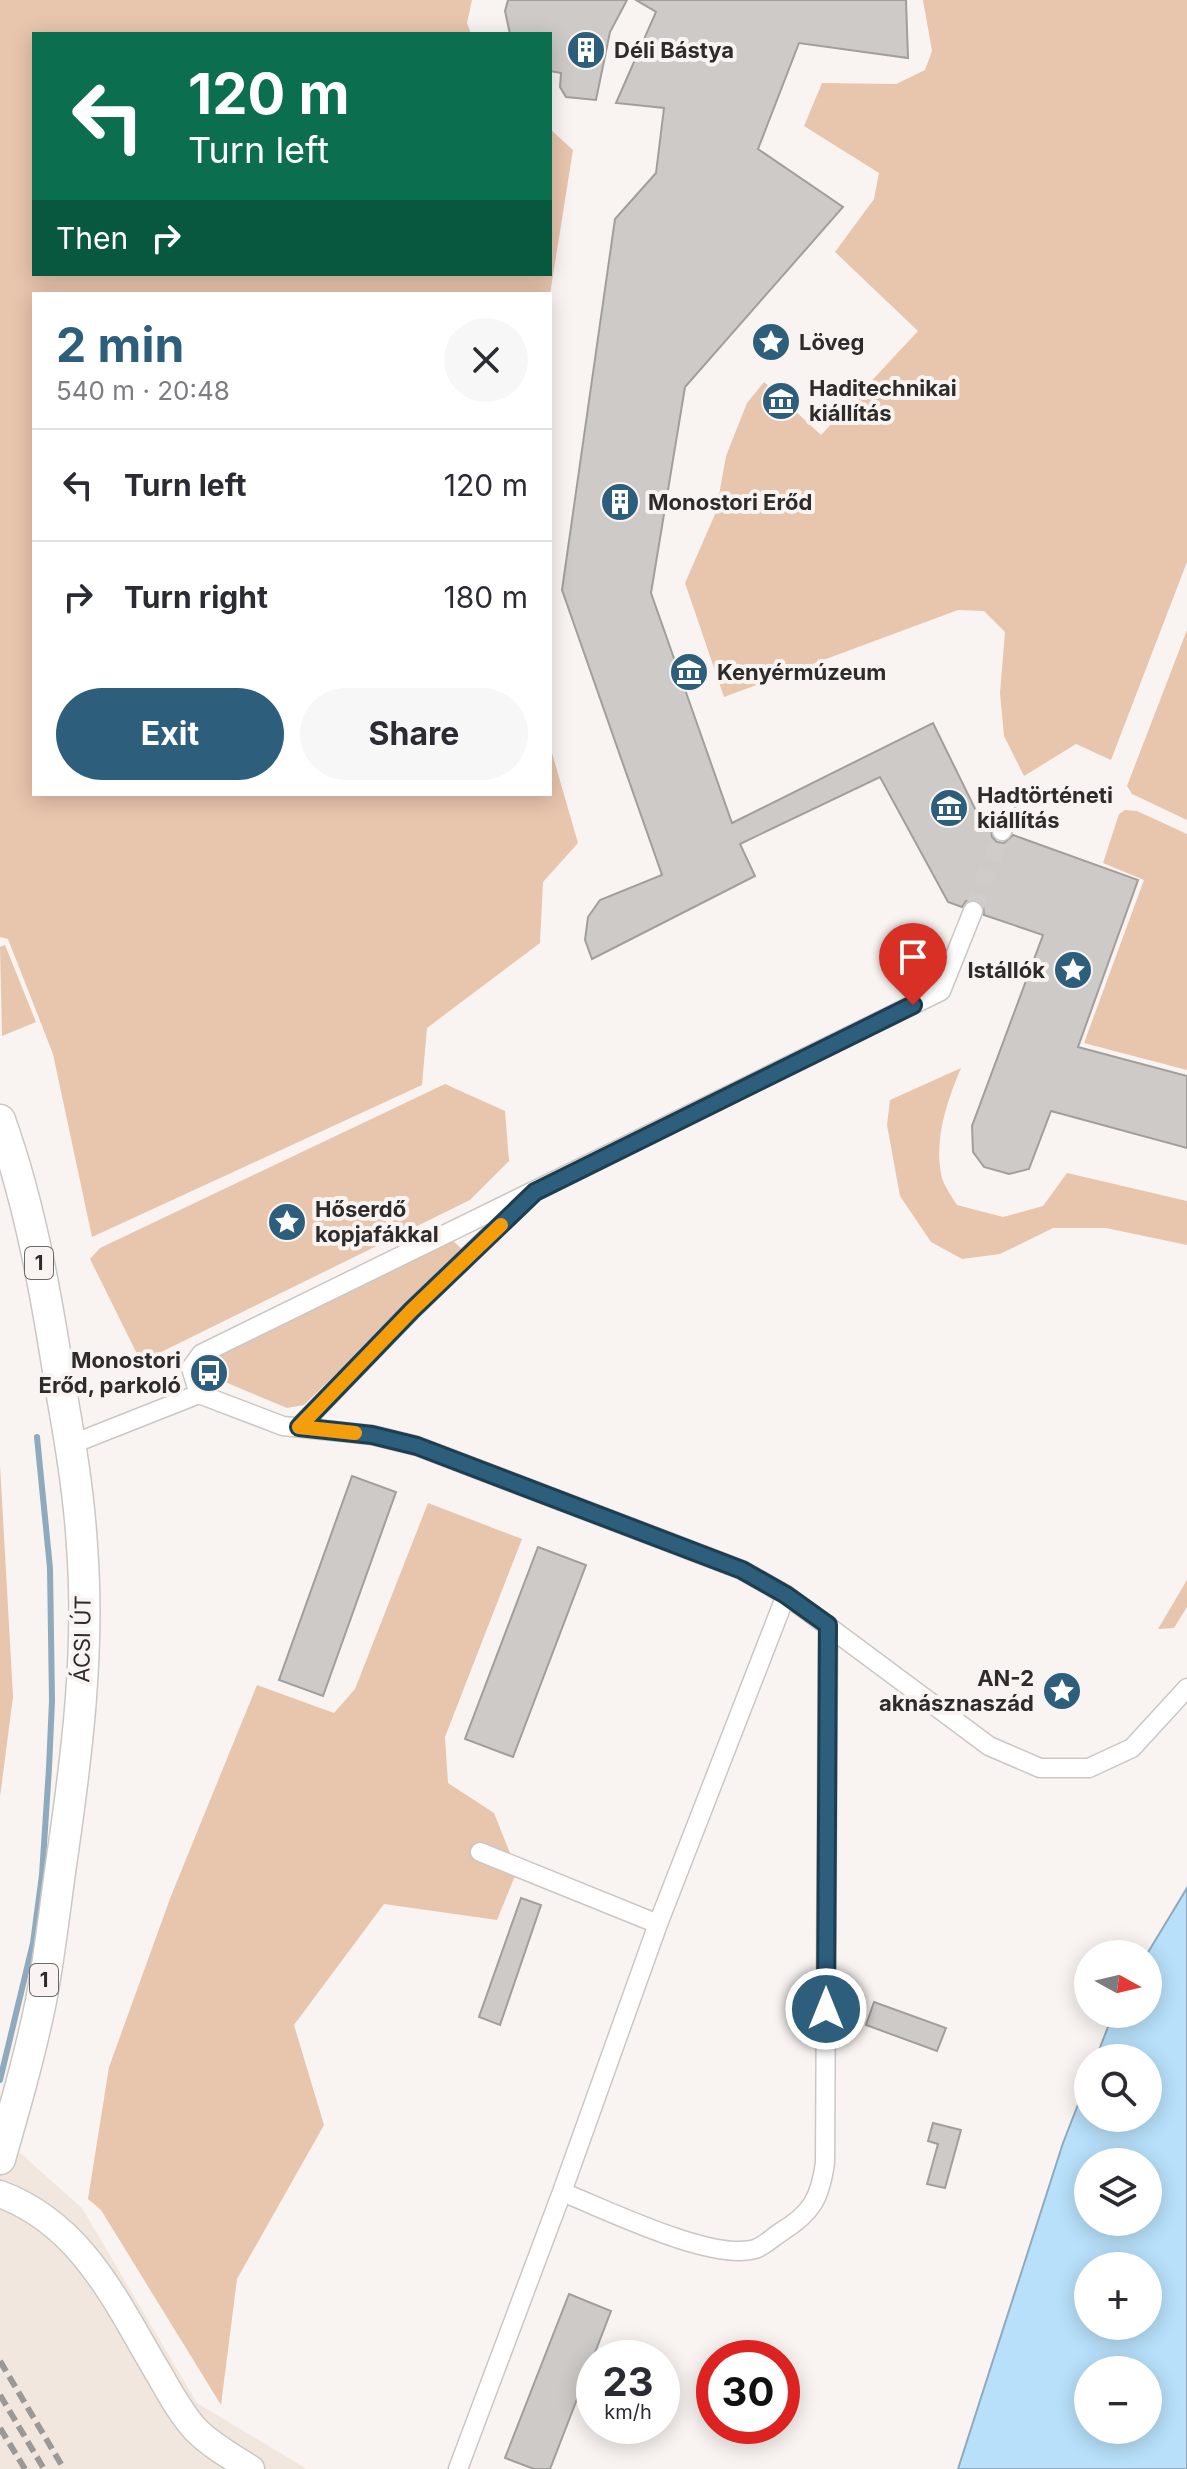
<!DOCTYPE html>
<html lang="en">
<head>
<meta charset="utf-8">
<style>
  body { margin:0; font-family:Inter,sans-serif; background:#f7f7f7; color:#2b2b33; height:100vh; display:flex; flex-direction:column; font-size:30px; white-space:nowrap }
  * { box-sizing:border-box; margin:0 }
  p { font-size:26px; color:#7c7c81 }
  .icon { flex:none; width:44px; height:44px; fill:none; stroke:currentColor; stroke-width:2; stroke-linecap:round; stroke-linejoin:round }
  .map { position:relative; flex:1; overflow:hidden }
  .details { position:absolute; left:32px; top:292px; width:520px; height:504px; display:flex; flex-direction:column; background:#fff; border-radius:0px; box-shadow:0 4px 20px #0003 }
  .details>* { flex:none }
  .banner { position:absolute; left:32px; top:32px; width:520px; height:244px; border-radius:0px; box-shadow:0 4px 20px #0003; background:#0b6e4f; color:#fff; overflow:hidden }
  .needle { width:52px; rotate:98deg }
  .controls { position:absolute; left:1074px; top:1940px; display:grid; gap:16px }
  .controls a { display:grid; place-items:center; width:88px; height:88px; border-radius:50%; background:#fff; box-shadow:0 4px 20px #0003; font-size:40px }
  .speed { position:absolute; left:576px; top:2340px; display:flex; gap:16px; font-size:40px; font-weight:700; text-align:center }
  .speed>* { display:grid; place-content:center; width:104px; height:104px; border-radius:50%; background:#fff; box-shadow:0 4px 20px #0003; line-height:1 }
  .speed small { font-size:20px; font-weight:400 }
  .speed .limit { border:12px solid #d22; background:#fff; color:#111 }
  .pin { position:absolute; display:grid; place-items:center; width:68px; height:68px; color:#fff; margin:-82px -34px; border-radius:50% 50% 50% 0; rotate:-45deg; box-shadow:0 0 8px #0007 }
  .pin .icon { rotate:45deg }
  .me { position:absolute; width:88px; margin:-44px; rotate:0deg; stroke-linejoin:round; filter:drop-shadow(0 0 6px #0008) }
  .turn { display:flex; align-items:center; gap:28px; height:168px; padding:0 24px; font-size:36px }
  .turn .icon { width:104px; height:104px; stroke-width:2.5 }
  .turn b { display:block; font-size:56px; line-height:68px }
  .then { display:flex; align-items:center; height:76px; padding:0 24px; background:#0003; gap:16px; font-size:30px }
  .round { display:grid; place-items:center; flex:none; width:84px; height:84px; border-radius:42px; background:#f7f7f7 }
  .headline { display:flex; align-items:center; justify-content:space-between; height:136px; padding:0 24px }
  h1 { font-size:48px; font-weight:700; line-height:60px; color:#2d5f7d }
  .primary-button { display:flex; gap:16px; margin-top:auto; padding:16px 24px }
  .primary-button a { flex:1; height:92px; border-radius:48px; background:#2d5f7d; color:#fff; font-size:32px; font-weight:700; line-height:92px; text-align:center }
  .primary-button a+a { background:#f7f7f7; color:#2b2b33 }
  ul { padding:0; list-style:none }
  li { display:flex; align-items:center; gap:24px; height:112px; padding:0 24px; border-top:2px solid #e1e1e2 }
  li div { flex:1 }
  li b { display:block; font-size:30px }
  li em { font-style:normal }
  .map>svg:first-child { display:block }
</style>
</head>
<body>
<div class="map">
<svg width="1187" height="2469" viewBox="0 0 1187 2469">
  <rect width="100%" height="100%" fill="#f9f4f1"/>
  <path fill="#f2e7df" d="M0 2135 82 2208 197 2403 307 2469H0Z"/>
  <path fill="#e8c5ad" d="M0 0H472L467 23 471 34H34V274H550V129L573 150 550 294H34V794H550V746L578 843 543 882 540 943 427 1028 422 1085 92 1237 53 1054 8 939 0 937Z
    M923 0H1187V562L1111 760 1076 744 1024 776 1004 736 1000 693 1005 632 984 611 958 610 724 697 685 583 716 512 726 456 747 403 764 382 821 435 918 331 835 252 874 199 879 173 804 126 822 83 896 84 925 70 932 51Z
    M1187 630V820L1132 794 1127 786Z
    M1125 810 1137 811 1187 834V1070L1084 1043 1144 880 1103 863 1119 814Z
    M5 945 36 1022 2 1036 0 947Z
    M961 1068C947 1101 933 1141 942 1178 945 1187 952 1197 957 1205L1003 1217 1043 1206 1067 1173 1187 1201V1245L1106 1228H1053L1000 1254 962 1259 931 1242 900 1196 887 1125 890 1100Z
    M445 1084 505 1111 509 1161 470 1200 141 1362 90 1259 100 1248Z
    M451 1239 463 1250 304 1405 287 1408 218 1379 208 1362 212 1355Z
    M0 1464 13 1697 0 1797Z
    M428 1503 522 1539 445 1737 448 1783 494 1813 517 1871 497 1920 384 1904 294 2025 324 2125 237 2279 221 2405 101 2210 88 2199 109 2067 171 1896 257 1685 334 1713 355 1689Z
    M1187 1580V1607L1174 1628 1158 1629Z"/>
  <path fill="#b8e0fa" stroke="#8faabc" stroke-width="2" fill-rule="evenodd" d="M1187 1888V2469H958L1063 2143 1088 2079V2118H1148V2058H1096L1113 2014H1148L1147 1954ZM1088 2162H1148V2222H1088ZM1088 2266H1148V2326H1088ZM1148 2370V2430H1088V2370Z"/>
  <g fill="none" stroke-linecap="round" stroke-linejoin="round">
    <path stroke="#8faabc" stroke-width="6" d="M0 2080 33 1943 42 1875 49 1768 52 1701 50 1568 37 1437"/>
  </g>
  <path fill="#cecac7" stroke="#a29e9c" stroke-width="2" d="M508 0H627L610 32 596 100 566 97 560 87 561 73 550 71V34H510L505 11Z
    M636 0H906L908 58 799 43 758 149 843 207 685 387 651 593 732 823 933 723 983 825 991 827 992 837 997 842 1004 843 1013 835 1138 880 1078 1047 1187 1076V1148L1051 1111 1029 1169 1009 1174 984 1167 973 1152 972 1126 1043 935 984 915 983 904 977 900 966 901 962 907 948 902 880 777 740 844 755 876 592 959 585 940 588 917 600 900 662 875 562 590 615 219 656 173 664 108 616 103 656 12Z
    M352 1476 396 1492 323 1696 279 1680Z
    M538 1547 586 1565 513 1757 465 1739Z
    M521 1898 541 1905 500 2025 479 2017Z
    M874 2002 946 2028 937 2051 866 2025Z
    M933 2123 961 2130 945 2188 927 2184 938 2144 928 2141Z
    M569 2294 611 2311 550 2469H534L505 2458Z"/>
  <g fill="none" stroke-linecap="round" stroke-linejoin="round">
    <path stroke="#d0ccc9" stroke-width="18" stroke-dasharray="18 9" stroke-linecap="butt" d="M973 911 1002 831"/>
    <g stroke="#cbc7c4" stroke-width="21">
      <path id="street" d="M1002 831 1009 815
        M199 1394 191 1368 201 1354 941 991 973 911
        M299 1427 412 1310 524 1202
        M70 1445 199 1394 283 1426 372 1435 417 1446 742 1570 786 1595 989 1746 1040 1768H1089L1132 1748 1187 1688
        M480 1852 658 1924
        M562 2192C605 2209 712 2262 755 2249 764 2246 773 2237 781 2232 812 2213 820 2198 825 2163L828 1625
        M458 2469 562 2192 658 1924 786 1595"/>
    </g>
    <g stroke="#cbc7c4" stroke-width="29">
      <path id="secondary" d="M0 2194C83 2225 116 2302 159 2374 170 2393 181 2414 196 2430 212 2446 232 2457 251 2469"/>
    </g>
    <g stroke="#cbc7c4" stroke-width="33">
      <path id="primary" d="M0 1120C31 1207 47 1299 61 1390 70 1441 79 1494 82 1546 90 1650 77 1755 62 1858 55 1906 50 1954 41 2001 30 2055 15 2107 0 2159"/>
    </g>
    <use href="#street" stroke="#fff" stroke-width="18"/>
    <use href="#secondary" stroke="#fff" stroke-width="26"/>
    <use href="#primary" stroke="#fff" stroke-width="30"/>
    <path stroke="#9b9896" stroke-width="6" stroke-dasharray="12 6" stroke-linecap="butt" d="M0 2361 64 2469
      M0 2395 44 2469
      M0 2428 25 2469"/>
  </g>
  <g fill="none" stroke-linecap="round" stroke-linejoin="round">
    <g stroke="#1d3e51" stroke-width="20">
      <path id="route" d="M826 2009 828 1625 786 1595 742 1570 417 1446 372 1435 299 1427 412 1310 535 1192 913 1005"/>
    </g>
    <use href="#route" stroke="#2d5f7d" stroke-width="14"/>
    <path stroke="#f59e0b" stroke-width="14" d="M355 1433 299 1427 412 1310 501 1225"/>
  </g>
  <defs>
    <g id="building-disc" transform="scale(2)"><circle r="9.5" fill="#2d5f7d" stroke="#f9f4f1"/><path d="M-4-6H4V6H1V3H-1V6H-4ZM-2.5-4.3h1.7v1.8h-1.7ZM.8-4.3h1.7v1.8H.8ZM-2.5-1h1.7V.8h-1.7ZM.8-1h1.7V.8H.8Z" fill="#fff"/></g>
    <g id="sight-disc" transform="scale(2)"><circle r="9.5" fill="#2d5f7d" stroke="#f9f4f1"/><path d="M0-6L1.8-2.2L6-1.7L2.9 1.2L3.7 5.4L0 3.3L-3.7 5.4L-2.9 1.2L-6-1.7L-1.8-2.2Z" fill="#fff"/></g>
    <g id="museum-disc" transform="scale(2)"><circle r="9.5" fill="#2d5f7d" stroke="#f9f4f1"/><path d="M0-6L6-3V-2H-6V-3ZM-5-1h2V3h-2ZM-1-1h2V3h-2ZM3-1h2V3H3ZM-6 4H6V6H-6Z" fill="#fff"/></g>
    <g id="bus-disc" transform="scale(2)"><circle r="9.5" fill="#2d5f7d" stroke="#f9f4f1"/><path d="M-5-6H5V4H4V6H2V4H-2V6H-4V4H-5ZM-3.5-4V0h7V-4ZM-3.5 1.2v1.5H-2V1.2ZM2 1.2v1.5H3.5V1.2Z" fill="#fff"/></g>
  </defs>
  <g fill-rule="evenodd">
    <use href="#building-disc" x="586" y="50"/>
    <use href="#sight-disc" x="771" y="342"/>
    <use href="#museum-disc" x="781" y="401"/>
    <use href="#building-disc" x="620" y="502"/>
    <use href="#museum-disc" x="689" y="672"/>
    <use href="#museum-disc" x="949" y="808"/>
    <use href="#sight-disc" x="1073" y="970"/>
    <use href="#sight-disc" x="287" y="1222"/>
    <use href="#bus-disc" x="209" y="1373"/>
    <use href="#sight-disc" x="1062" y="1691"/>
  </g>
  <g text-anchor="middle" stroke-width="8" stroke-linejoin="round" paint-order="stroke">
    <g fill="#f9f4f1" stroke="#6b6866" stroke-width="2">
      <rect x="25" y="1247" width="28" height="32" rx="6"/>
      <rect x="30" y="1964" width="28" height="32" rx="6"/>
    </g>
    <g font-size="20" font-weight="bold" fill="#2e2c2b">
      <text x="39" y="1270">1</text>
      <text x="44" y="1987">1</text>
    </g>
    <g font-size="22" font-weight="bold" fill="#2e2c2b" stroke="#f9f4f1" text-anchor="start">
      <text x="614" y="58">Déli Bástya</text>
      <text x="799" y="350">Löveg</text>
      <text x="809" y="396">Haditechnikai<tspan x="809" dy="25">kiállítás</tspan></text>
      <text x="648" y="510">Monostori Erőd</text>
      <text x="717" y="680">Kenyérmúzeum</text>
      <text x="977" y="803">Hadtörténeti<tspan x="977" dy="25">kiállítás</tspan></text>
      <text x="1045" y="978" text-anchor="end">Istállók</text>
      <text x="315" y="1217">Hőserdő<tspan x="315" dy="25">kopjafákkal</tspan></text>
      <text x="181" y="1368" text-anchor="end">Monostori<tspan x="181" dy="25">Erőd, parkoló</tspan></text>
      <text x="1034" y="1686" text-anchor="end">AN-2<tspan x="1034" dy="25">aknásznaszád</tspan></text>
    </g>
    <g font-size="22" fill="#2e2c2b" stroke="#f9f4f1">
      <text transform="translate(82 1639) rotate(-89)" y="8">ÁCSI ÚT</text>
    </g>
  </g>
</svg>
<div class="controls">
<a><svg class="needle" viewBox="-14 -14 28 28"><path d="M0-13l5 13h-10z" fill="#e53935"/><path d="M0 13l5-13h-10z" fill="#7c7c81"/></svg></a>
<a><svg class="icon" aria-label="search" viewBox="0 0 24 24"><circle cx="10" cy="10" r="6"/><path d="M15 15l6 6"/></svg></a>
<a><svg class="icon" aria-label="layers" viewBox="0 0 24 24"><path d="M12 4l9 5-9 5-9-5zM3 14l9 5 9-5"/></svg></a>
<a>+</a>
<a>−</a>
</div>
<div class="speed"><div>23<small>km/h</small></div><div class="limit">30</div></div>
<div class="pin" style="left:913px;top:1005px;background:#d93025"><svg class="icon" aria-label="arrive" viewBox="0 0 24 24"><path d="M6 21V4h12l-3 4 3 4H6"/></svg></div>
<svg class="me" style="left:826px;top:2009px" viewBox="-20 -20 40 40"><circle r="17" fill="#2d5f7d" stroke="#fff" stroke-width="3"/><path d="M0-11L8 9 0 5-8 9z" fill="#fff"/></svg>
<div class="banner">
<div class="turn"><svg class="icon" aria-label="left" viewBox="0 0 24 24"><path d="M17 20v-9H6M10 6l-5 5 5 5"/></svg><div><b>120 m</b>Turn left</div></div>
<div class="then">Then<svg class="icon" aria-label="right" viewBox="0 0 24 24"><path d="M7 20v-9h11M14 6l5 5-5 5"/></svg></div>
</div>
<section class="details">
<div class="headline"><div><h1>2 min</h1><p>540 m · 20:48</p></div><a class="round"><svg class="icon" aria-label="close" viewBox="0 0 24 24"><path d="M6 6l12 12M18 6L6 18"/></svg></a></div>
<ul>
<li><svg class="icon" aria-label="left" viewBox="0 0 24 24"><path d="M17 20v-9H6M10 6l-5 5 5 5"/></svg><div><b>Turn left</b></div><em>120 m</em></li>
<li><svg class="icon" aria-label="right" viewBox="0 0 24 24"><path d="M7 20v-9h11M14 6l5 5-5 5"/></svg><div><b>Turn right</b></div><em>180 m</em></li>
</ul>
<div class="primary-button"><a>Exit</a><a>Share</a></div>
</section>
</div>
</body>
</html>
